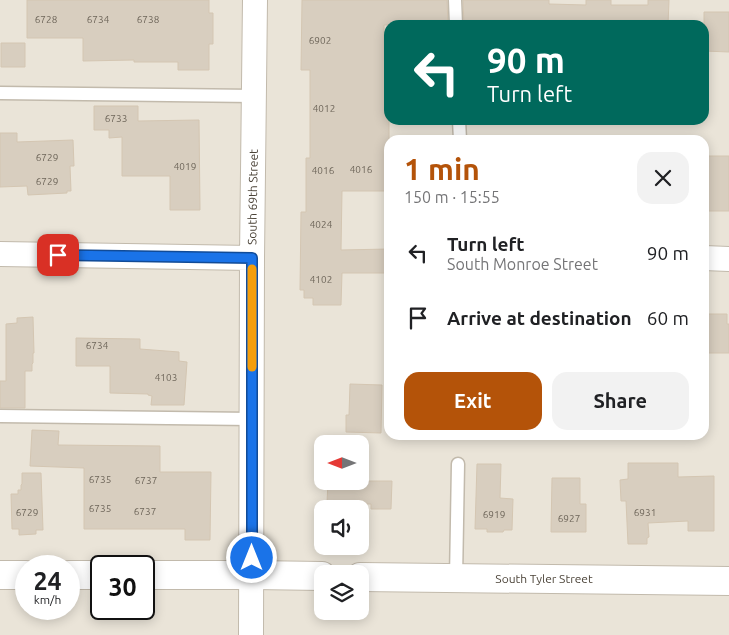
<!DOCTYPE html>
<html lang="en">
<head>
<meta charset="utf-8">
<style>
  body { margin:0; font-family:Ubuntu,sans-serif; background:#f2f2f2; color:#202124; height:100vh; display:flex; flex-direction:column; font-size:19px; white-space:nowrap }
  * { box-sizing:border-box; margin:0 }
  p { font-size:16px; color:#757577 }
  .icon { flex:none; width:28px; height:28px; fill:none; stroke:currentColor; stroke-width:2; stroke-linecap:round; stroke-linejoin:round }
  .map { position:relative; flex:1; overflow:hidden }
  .details { position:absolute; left:384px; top:135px; width:325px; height:305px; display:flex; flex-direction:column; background:#fff; border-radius:15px; box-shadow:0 2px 12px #0003 }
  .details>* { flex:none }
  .banner { position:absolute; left:384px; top:20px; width:325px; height:105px; border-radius:15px; box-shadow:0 2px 12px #0003; background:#00695c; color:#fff; overflow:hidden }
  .needle { width:32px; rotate:270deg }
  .controls { position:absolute; left:314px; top:435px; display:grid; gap:10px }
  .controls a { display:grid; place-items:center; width:55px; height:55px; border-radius:10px; background:#fff; box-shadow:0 2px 12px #0003; font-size:25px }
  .speed { position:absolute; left:15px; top:555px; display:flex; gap:10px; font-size:25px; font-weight:700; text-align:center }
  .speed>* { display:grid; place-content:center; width:65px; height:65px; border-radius:50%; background:#fff; box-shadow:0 2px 12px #0003; line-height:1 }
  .speed small { font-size:12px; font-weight:400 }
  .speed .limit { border:2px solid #111; border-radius:8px; background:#fff; color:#111 }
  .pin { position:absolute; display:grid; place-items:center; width:42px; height:42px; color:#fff; margin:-21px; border-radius:10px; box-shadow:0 2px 8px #0006 }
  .me { position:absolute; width:55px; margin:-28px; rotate:0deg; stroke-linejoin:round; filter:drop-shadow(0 0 4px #0008) }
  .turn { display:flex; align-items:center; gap:18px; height:105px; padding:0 20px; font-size:22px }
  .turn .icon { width:65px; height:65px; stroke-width:2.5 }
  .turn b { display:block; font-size:35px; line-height:42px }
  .round { display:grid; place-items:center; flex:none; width:52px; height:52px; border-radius:15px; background:#f2f2f2 }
  .overview { display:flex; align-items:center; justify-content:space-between; height:85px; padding:0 20px }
  h1 { font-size:30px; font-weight:700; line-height:38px; color:#b45309 }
  .primary-button { display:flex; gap:10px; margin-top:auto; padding:10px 20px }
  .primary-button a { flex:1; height:58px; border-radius:15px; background:#b45309; color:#fff; font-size:20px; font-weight:700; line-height:58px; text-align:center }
  .primary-button a+a { background:#f2f2f2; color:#202124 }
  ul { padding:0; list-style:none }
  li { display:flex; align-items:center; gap:15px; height:65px; padding:0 20px }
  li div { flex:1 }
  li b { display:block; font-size:19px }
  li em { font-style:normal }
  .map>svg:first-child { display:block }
</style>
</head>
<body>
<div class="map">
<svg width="729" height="635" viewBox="0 0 729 635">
  <rect width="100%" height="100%" fill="#f6f2eb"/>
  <path fill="#eae4d8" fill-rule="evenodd" d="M0 0H729V635H0ZM389 25H704V120H389ZM389 140H704V435H389ZM322 444H360V481H322ZM322 509H360V546H322ZM26 566H69V609H26ZM101 566H144V609H101ZM322 574H360V611H322Z"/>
  <path fill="#d8cebf" stroke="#d4c6b2" d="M27 0H209V13H213V44H209V70H178V62H134V60L83 61V38H27Z
    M302 0H447L448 25H384L385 98H389V191H342L341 250 389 249V273H342L341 305H313V298H304V290H300L301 212H306V158H310V70H301Z
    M463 0H549V4L586 5V0H611V5H648V0H669L668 25H464Z
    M704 12H729V52L704 51Z
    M1 43H25V67H1Z
    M94 106H138V121L199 120 200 210H170V176H122V137L109 138V130H94Z
    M0 133H17V142L73 140 74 166H70L71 191H67V193L28 195 27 186 0 187Z
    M704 156H729V211H708V185L704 184Z
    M704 314H727V324H729V353H704Z
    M33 317 34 353H33V363L32 364V371H25V408H0V381H6V324L17 323V318Z
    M76 338 140 339V349L179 352V361L187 362 184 405H151L152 396 148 395V394L110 393V366H76Z
    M350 384 382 385 381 433 346 432V415H349Z
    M32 430 59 431 58 445 160 446V472H211L210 540H185V529H84V468L30 466Z
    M628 463H678V477L714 476V531H688V521L648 523 649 537 647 538V544H628L626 501H621L620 480 628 479Z
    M477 464H501L500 498 513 499 512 530H504L503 532H487V529H475Z
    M22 473H41L43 530H36V534L19 535V529H12L11 494H18V490H21V485L22 484Z
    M552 478H580V504H586V532H551Z
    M328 481H392L391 509H371V504L327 503Z"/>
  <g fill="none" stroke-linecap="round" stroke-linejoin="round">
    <g stroke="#c2baac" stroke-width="15">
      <path id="service" d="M455 0 456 25
        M0 93 254 96
        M459 120 460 140
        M0 416 252 419
        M456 579 458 464"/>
    </g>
    <g stroke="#c2baac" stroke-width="26">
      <path id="minor" d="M0 254 252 258
        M704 258 729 259
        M251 635 252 258 255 0"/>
    </g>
    <g stroke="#c2baac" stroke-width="30">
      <path id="tertiary" d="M0 575H26
        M69 575H101
        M144 575H252L322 576
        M360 577 729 581"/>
    </g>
    <use href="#service" stroke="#fff" stroke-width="12"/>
    <use href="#minor" stroke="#fff" stroke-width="24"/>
    <use href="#tertiary" stroke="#fff" stroke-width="28"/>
  </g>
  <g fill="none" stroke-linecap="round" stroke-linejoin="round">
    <g stroke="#114b97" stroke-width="12">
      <path id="route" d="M58 255 252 258V558"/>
    </g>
    <use href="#route" stroke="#1a73e8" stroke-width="9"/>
    <path stroke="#f59e0b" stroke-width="9" d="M252 269V367"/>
  </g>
  <g text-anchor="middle" stroke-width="4.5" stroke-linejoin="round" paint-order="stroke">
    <g font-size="10" fill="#6e665a">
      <text x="46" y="23">6728</text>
      <text x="98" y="23">6734</text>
      <text x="148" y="23">6738</text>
      <text x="320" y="44">6902</text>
      <text x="324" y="112">4012</text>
      <text x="116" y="122">6733</text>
      <text x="47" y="161">6729</text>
      <text x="185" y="170">4019</text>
      <text x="361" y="173">4016</text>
      <text x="323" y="174">4016</text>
      <text x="47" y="185">6729</text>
      <text x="321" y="228">4024</text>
      <text x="321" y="283">4102</text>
      <text x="97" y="349">6734</text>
      <text x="166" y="381">4103</text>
      <text x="100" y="483">6735</text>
      <text x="146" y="484">6737</text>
      <text x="100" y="512">6735</text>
      <text x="145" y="515">6737</text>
      <text x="27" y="516">6729</text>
      <text x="645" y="516">6931</text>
      <text x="494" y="518">6919</text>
      <text x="569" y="522">6927</text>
    </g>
    <g font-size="12" fill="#4b4338" stroke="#fff">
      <text transform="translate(253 197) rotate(-89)" y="4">South 69th Street</text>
      <text x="544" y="583">South Tyler Street</text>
    </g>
  </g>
</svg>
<div class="controls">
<a><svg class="needle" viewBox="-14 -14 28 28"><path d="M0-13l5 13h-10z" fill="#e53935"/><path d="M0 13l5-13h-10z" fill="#757577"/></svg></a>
<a><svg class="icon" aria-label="sound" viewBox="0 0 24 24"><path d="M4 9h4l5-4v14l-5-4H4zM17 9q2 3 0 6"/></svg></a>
<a><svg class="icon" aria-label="layers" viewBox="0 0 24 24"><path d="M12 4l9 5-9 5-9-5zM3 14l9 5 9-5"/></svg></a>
</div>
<div class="speed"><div>24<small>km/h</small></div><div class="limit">30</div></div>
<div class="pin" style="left:58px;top:255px;background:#d93025"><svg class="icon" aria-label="arrive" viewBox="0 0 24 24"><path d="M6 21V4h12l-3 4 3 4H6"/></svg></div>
<svg class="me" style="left:252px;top:558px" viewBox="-20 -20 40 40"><circle r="17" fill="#1a73e8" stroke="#fff" stroke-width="3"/><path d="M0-11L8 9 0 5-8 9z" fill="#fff"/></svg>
<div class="banner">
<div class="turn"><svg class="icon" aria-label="left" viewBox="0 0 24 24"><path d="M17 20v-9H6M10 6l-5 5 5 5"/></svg><div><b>90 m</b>Turn left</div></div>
</div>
<section class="details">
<div class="overview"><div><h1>1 min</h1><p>150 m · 15:55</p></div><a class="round"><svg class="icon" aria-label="close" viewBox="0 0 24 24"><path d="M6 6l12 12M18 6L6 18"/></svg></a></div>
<ul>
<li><svg class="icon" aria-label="left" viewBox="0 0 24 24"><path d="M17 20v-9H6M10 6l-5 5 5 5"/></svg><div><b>Turn left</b><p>South Monroe Street</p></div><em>90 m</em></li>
<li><svg class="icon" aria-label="arrive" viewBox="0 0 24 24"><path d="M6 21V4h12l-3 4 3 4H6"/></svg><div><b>Arrive at destination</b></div><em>60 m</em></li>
</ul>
<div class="primary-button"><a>Exit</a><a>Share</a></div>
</section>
</div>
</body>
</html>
